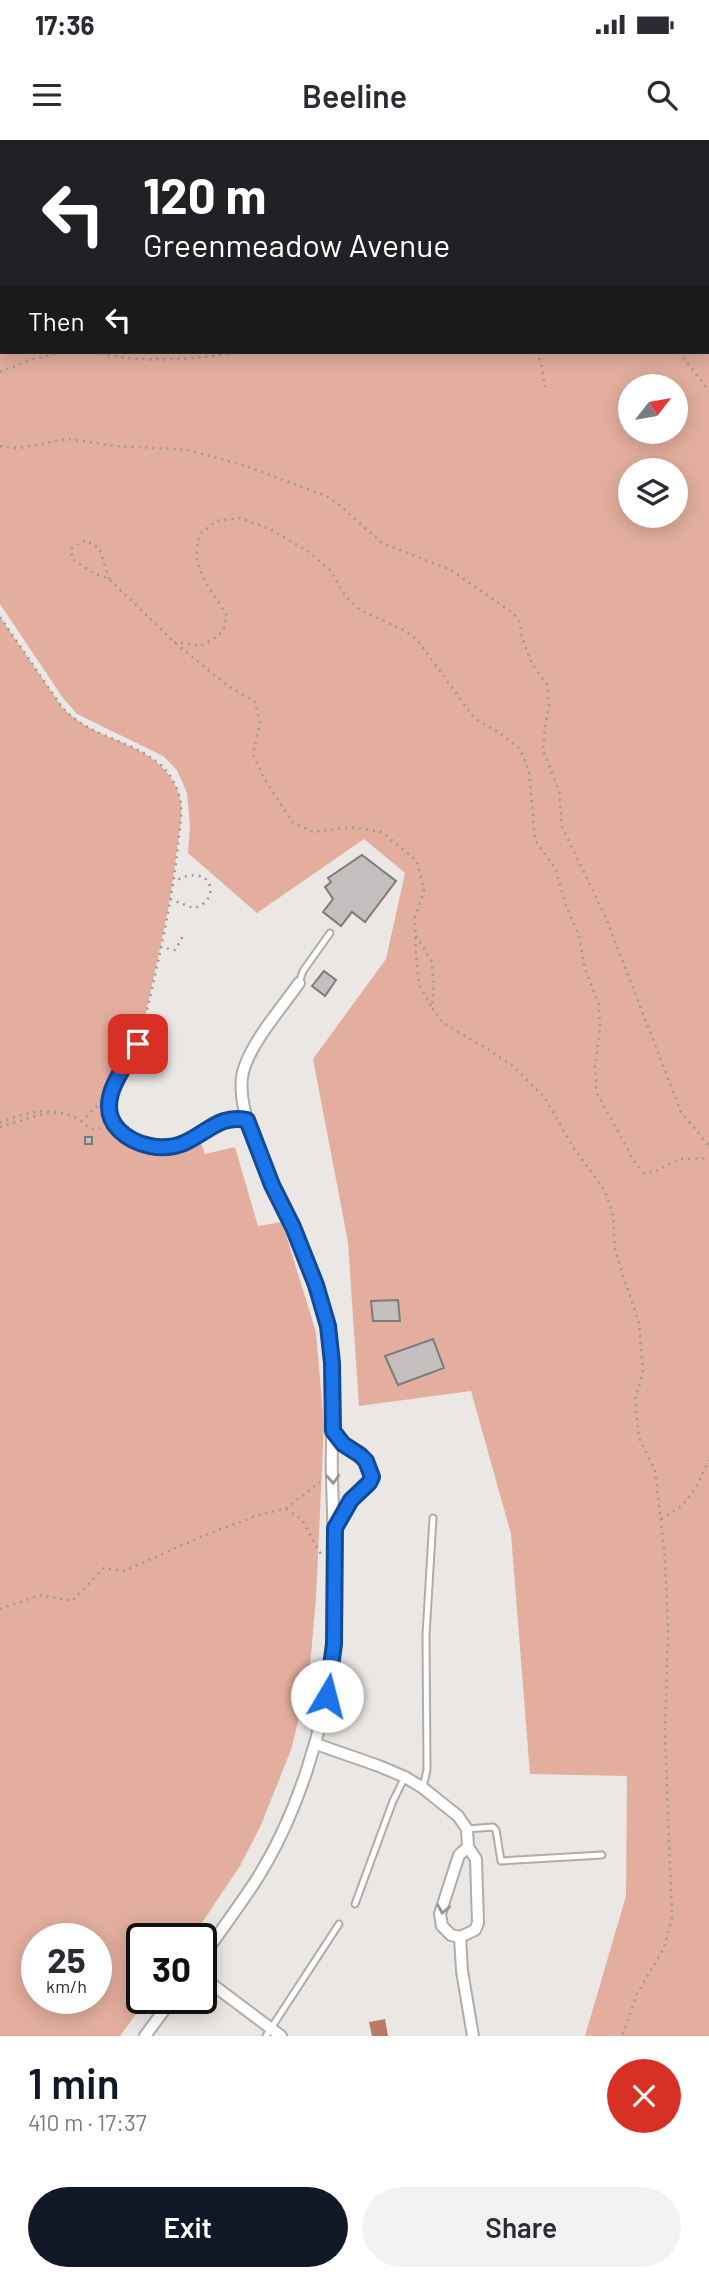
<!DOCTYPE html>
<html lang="en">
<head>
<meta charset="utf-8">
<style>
  body { margin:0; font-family:Barlow,sans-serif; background:#f2f2f3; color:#2b2b33; height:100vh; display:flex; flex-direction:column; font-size:26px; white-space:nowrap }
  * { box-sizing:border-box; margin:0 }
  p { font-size:23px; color:#7c7c81 }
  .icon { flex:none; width:38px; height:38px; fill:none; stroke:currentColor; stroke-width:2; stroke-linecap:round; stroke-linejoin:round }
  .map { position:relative; height:1896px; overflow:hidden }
  .drawer { display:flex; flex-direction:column; background:#fff; flex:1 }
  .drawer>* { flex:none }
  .guide { position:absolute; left:0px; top:0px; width:710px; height:214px; box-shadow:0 4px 18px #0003; background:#202124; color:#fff; overflow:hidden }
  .needle { width:46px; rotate:59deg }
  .controls { position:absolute; left:618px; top:234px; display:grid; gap:14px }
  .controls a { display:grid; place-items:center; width:70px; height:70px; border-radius:50%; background:#fff; box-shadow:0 4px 18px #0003; font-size:35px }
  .speed { position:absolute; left:21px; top:1783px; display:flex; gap:14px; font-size:35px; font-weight:700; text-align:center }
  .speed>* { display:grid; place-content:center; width:91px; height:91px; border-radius:50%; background:#fff; box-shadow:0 4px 18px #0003; line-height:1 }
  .speed small { font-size:18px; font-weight:400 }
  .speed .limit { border:4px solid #111; border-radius:10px; background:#fff; color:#111 }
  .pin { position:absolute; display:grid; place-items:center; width:60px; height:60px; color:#fff; margin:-30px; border-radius:14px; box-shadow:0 4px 10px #0006 }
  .me { position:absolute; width:77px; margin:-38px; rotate:8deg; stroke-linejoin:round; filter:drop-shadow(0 0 5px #0008) }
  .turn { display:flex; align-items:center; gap:24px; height:147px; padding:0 28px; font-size:32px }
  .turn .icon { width:91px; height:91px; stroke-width:2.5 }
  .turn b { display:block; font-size:49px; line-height:60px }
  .then { display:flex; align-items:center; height:66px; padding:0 28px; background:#0003; gap:14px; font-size:26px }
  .round { display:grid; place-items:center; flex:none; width:74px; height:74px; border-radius:37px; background:#f2f2f3 }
  .overview { display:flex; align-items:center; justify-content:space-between; height:119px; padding:0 28px }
  h1 { font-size:42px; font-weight:600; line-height:52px; color:#111827 }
  .action { display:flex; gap:14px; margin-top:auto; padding:14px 28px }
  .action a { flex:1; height:80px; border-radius:42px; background:#111827; color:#fff; font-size:28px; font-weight:600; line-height:80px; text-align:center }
  .action a+a { background:#f2f2f3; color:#2b2b33 }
  .status { display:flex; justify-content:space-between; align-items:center; height:49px; padding:0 35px; background:#fff; direction:ltr }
  .status svg { height:19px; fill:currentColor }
  header { display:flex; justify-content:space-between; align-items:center; height:91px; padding:0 28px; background:#fff; font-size:32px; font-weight:600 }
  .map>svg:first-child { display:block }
</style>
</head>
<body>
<div class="status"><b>17:36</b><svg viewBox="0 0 49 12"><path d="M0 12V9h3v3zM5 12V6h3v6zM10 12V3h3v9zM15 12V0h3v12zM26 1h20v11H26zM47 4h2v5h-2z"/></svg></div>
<header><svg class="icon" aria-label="menu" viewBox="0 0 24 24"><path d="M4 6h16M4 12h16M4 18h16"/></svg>Beeline<svg class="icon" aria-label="search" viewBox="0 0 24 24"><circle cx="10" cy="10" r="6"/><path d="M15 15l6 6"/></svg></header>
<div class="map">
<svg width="709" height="1896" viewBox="0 0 709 1896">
  <rect width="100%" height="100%" fill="#ebe7e5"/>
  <path fill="#e3ae9d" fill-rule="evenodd" d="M68 0H709V1896H585L626 1756 627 1636 530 1634 511 1394 471 1251 359 1266 348 1102 313 919 386 819 405 733 364 699 257 773 188 713 190 685 187 653 177 630 163 616 77 574 63 558 0 464V41L2 39V212H709V2H65ZM630 247H676V292H630ZM630 331H676V376H630Z
    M0 477 62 567C92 599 133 599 162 627 172 637 180 651 181 665 182 679 179 694 177 708 171 768 155 828 143 887L138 904 111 953 108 965 114 986 146 1006 182 1004 198 995 205 1014 235 1007 258 1086 282 1082 316 1192 324 1286 316 1458 309 1538 291 1610 261 1685 240 1726 191 1799H142V1858L147 1859 120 1896H0ZM37 1799H96V1858H37Z"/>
  <path fill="#b97a66" d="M385 1879 388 1896H372L369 1882Z"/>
  <path fill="#c3bfbe" stroke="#7e7a79" stroke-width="2" d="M362 715 396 741 365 782 352 772 341 786 323 772 333 759 325 747 331 742 328 738Z
    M324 831 336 840 325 856 312 846Z
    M85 997H92V1004H85Z
    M398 1160 400 1181H373L371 1161Z
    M433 1199 444 1228 398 1245 385 1216Z"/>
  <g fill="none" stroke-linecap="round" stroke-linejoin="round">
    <g stroke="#b0acaa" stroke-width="9">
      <path id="lane" d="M0 51 2 50
        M299 843 303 831 330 793
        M138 904C125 928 93 964 119 990 135 1006 163 1012 184 1003 208 993 218 973 247 980
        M423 1647 427 1630 426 1495 433 1378
        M467 1689 493 1687 496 1690 501 1721 602 1715
        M355 1764 393 1661 405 1637
        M266 1896 339 1784"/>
    </g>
    <g stroke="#b0acaa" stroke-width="14">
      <path id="street" d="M333 1291C337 1296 340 1302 345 1305 357 1315 368 1319 372 1337L369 1343 350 1360 336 1386
        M316 1604 379 1626 405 1637 423 1648 458 1676 467 1689 468 1707 476 1719 478 1783 475 1790 460 1797 451 1795 442 1786 440 1774 459 1715 468 1707
        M460 1797 462 1831 473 1896
        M201 1819C218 1795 236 1770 253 1745 297 1678 325 1587 334 1507 336 1492 335 1476 335 1460 335 1419 333 1379 332 1338 330 1288 339 1235 328 1185 321 1152 307 1118 293 1086 275 1049 233 973 243 932 251 902 281 869 299 843
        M201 1836 281 1896
        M145 1896 173 1858"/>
    </g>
    <path stroke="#9c9a98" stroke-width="2.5" stroke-dasharray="2 5" stroke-linecap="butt" d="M129 2 131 0
      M303 2 304 0
      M370 2 371 0
      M597 2 599 0
      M94 212C141 224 191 220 239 212
      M536 212 541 223 545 247
      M679 212 709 251
      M0 232 28 221 60 212
      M0 306 19 308 67 299 117 306 188 310 246 326 326 356 338 364 382 403 451 430 513 473 520 483 522 497 532 524 547 545 549 565 545 586 543 610 559 651 562 687 606 778 681 972 709 1006
      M109 439 99 408 85 400 71 409 72 419 93 433 109 439 174 502 228 546 255 562 260 583 253 615 265 640 293 683 314 692 351 687 382 692 417 721 424 751 415 777 416 816 419 844 432 868
      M0 477 62 567C91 599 132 599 162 626 172 636 179 650 181 664 182 677 179 692 178 706 171 769 156 833 141 895
      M174 502 201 506 218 496 225 487 226 474 204 440 196 417 199 395 216 381 240 378 270 389 309 412 330 430 346 457 360 470 406 491 419 502 474 578 500 593 520 609 529 631 535 700 556 730 565 763 579 796 585 829 599 865 600 888 595 927 597 953 635 1023 644 1033 654 1032 679 1019 709 1018
      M170 759 193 768C222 763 214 720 175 741
      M416 796 431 820 434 844 432 868 443 883 486 908 514 927 545 958 573 1007 605 1051 613 1075 615 1111 639 1183 643 1232 635 1260 639 1298 655 1330 665 1418 668 1489 665 1595 672 1778 664 1808 637 1854 622 1896
      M160 807 175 810 183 796
      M81 982 100 963
      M0 983C24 972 49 966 74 977 90 983 84 993 107 987
      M0 987 46 973H61
      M286 1369 302 1380 322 1416
      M661 1379C689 1366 697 1346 709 1320
      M0 1469 40 1455 72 1461 104 1428 124 1431 198 1398 261 1374 285 1369 320 1342"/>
    <use href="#lane" stroke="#fff" stroke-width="5"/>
    <use href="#street" stroke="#fff" stroke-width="10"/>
  </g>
  <defs><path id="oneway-chevron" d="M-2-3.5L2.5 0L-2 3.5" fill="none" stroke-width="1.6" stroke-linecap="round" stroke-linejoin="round" transform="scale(1.75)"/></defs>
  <g stroke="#979696">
    <use href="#oneway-chevron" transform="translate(333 1339) rotate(88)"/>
    <use href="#oneway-chevron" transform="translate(443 1769) rotate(100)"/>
  </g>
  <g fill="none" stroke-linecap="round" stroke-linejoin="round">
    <g stroke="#114b97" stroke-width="18">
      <path id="route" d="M138 904C124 928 93 964 119 990 135 1006 163 1012 184 1003 207 993 220 974 247 980L272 1045 293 1087 316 1145 328 1186 332 1223 333 1291 343 1304 360 1315 366 1321 372 1337 369 1343 351 1360 335 1388 334 1504 327 1556"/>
    </g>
    <use href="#route" stroke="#1a73e8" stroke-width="12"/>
  </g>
</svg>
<div class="controls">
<a><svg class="needle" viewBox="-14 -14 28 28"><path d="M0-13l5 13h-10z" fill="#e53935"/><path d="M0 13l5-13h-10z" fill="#7c7c81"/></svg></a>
<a><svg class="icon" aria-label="layers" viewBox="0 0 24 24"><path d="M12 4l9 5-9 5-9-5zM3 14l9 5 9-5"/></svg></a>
</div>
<div class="speed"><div>25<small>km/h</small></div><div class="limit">30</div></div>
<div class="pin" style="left:138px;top:904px;background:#d93025"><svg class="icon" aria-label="arrive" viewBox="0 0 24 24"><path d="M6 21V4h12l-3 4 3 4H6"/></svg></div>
<svg class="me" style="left:327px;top:1556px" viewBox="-20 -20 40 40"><circle r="19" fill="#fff"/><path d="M0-13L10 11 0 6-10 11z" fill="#1a73e8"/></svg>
<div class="guide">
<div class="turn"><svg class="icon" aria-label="left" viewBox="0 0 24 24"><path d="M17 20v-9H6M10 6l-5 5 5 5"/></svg><div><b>120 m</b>Greenmeadow Avenue</div></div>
<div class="then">Then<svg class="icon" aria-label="left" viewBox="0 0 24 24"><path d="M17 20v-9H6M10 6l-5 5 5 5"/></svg></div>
</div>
</div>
<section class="drawer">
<div class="overview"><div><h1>1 min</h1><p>410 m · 17:37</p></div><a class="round" style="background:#d93025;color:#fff"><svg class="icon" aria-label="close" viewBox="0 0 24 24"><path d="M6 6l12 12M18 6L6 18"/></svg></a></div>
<div class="action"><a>Exit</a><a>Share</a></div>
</section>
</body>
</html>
